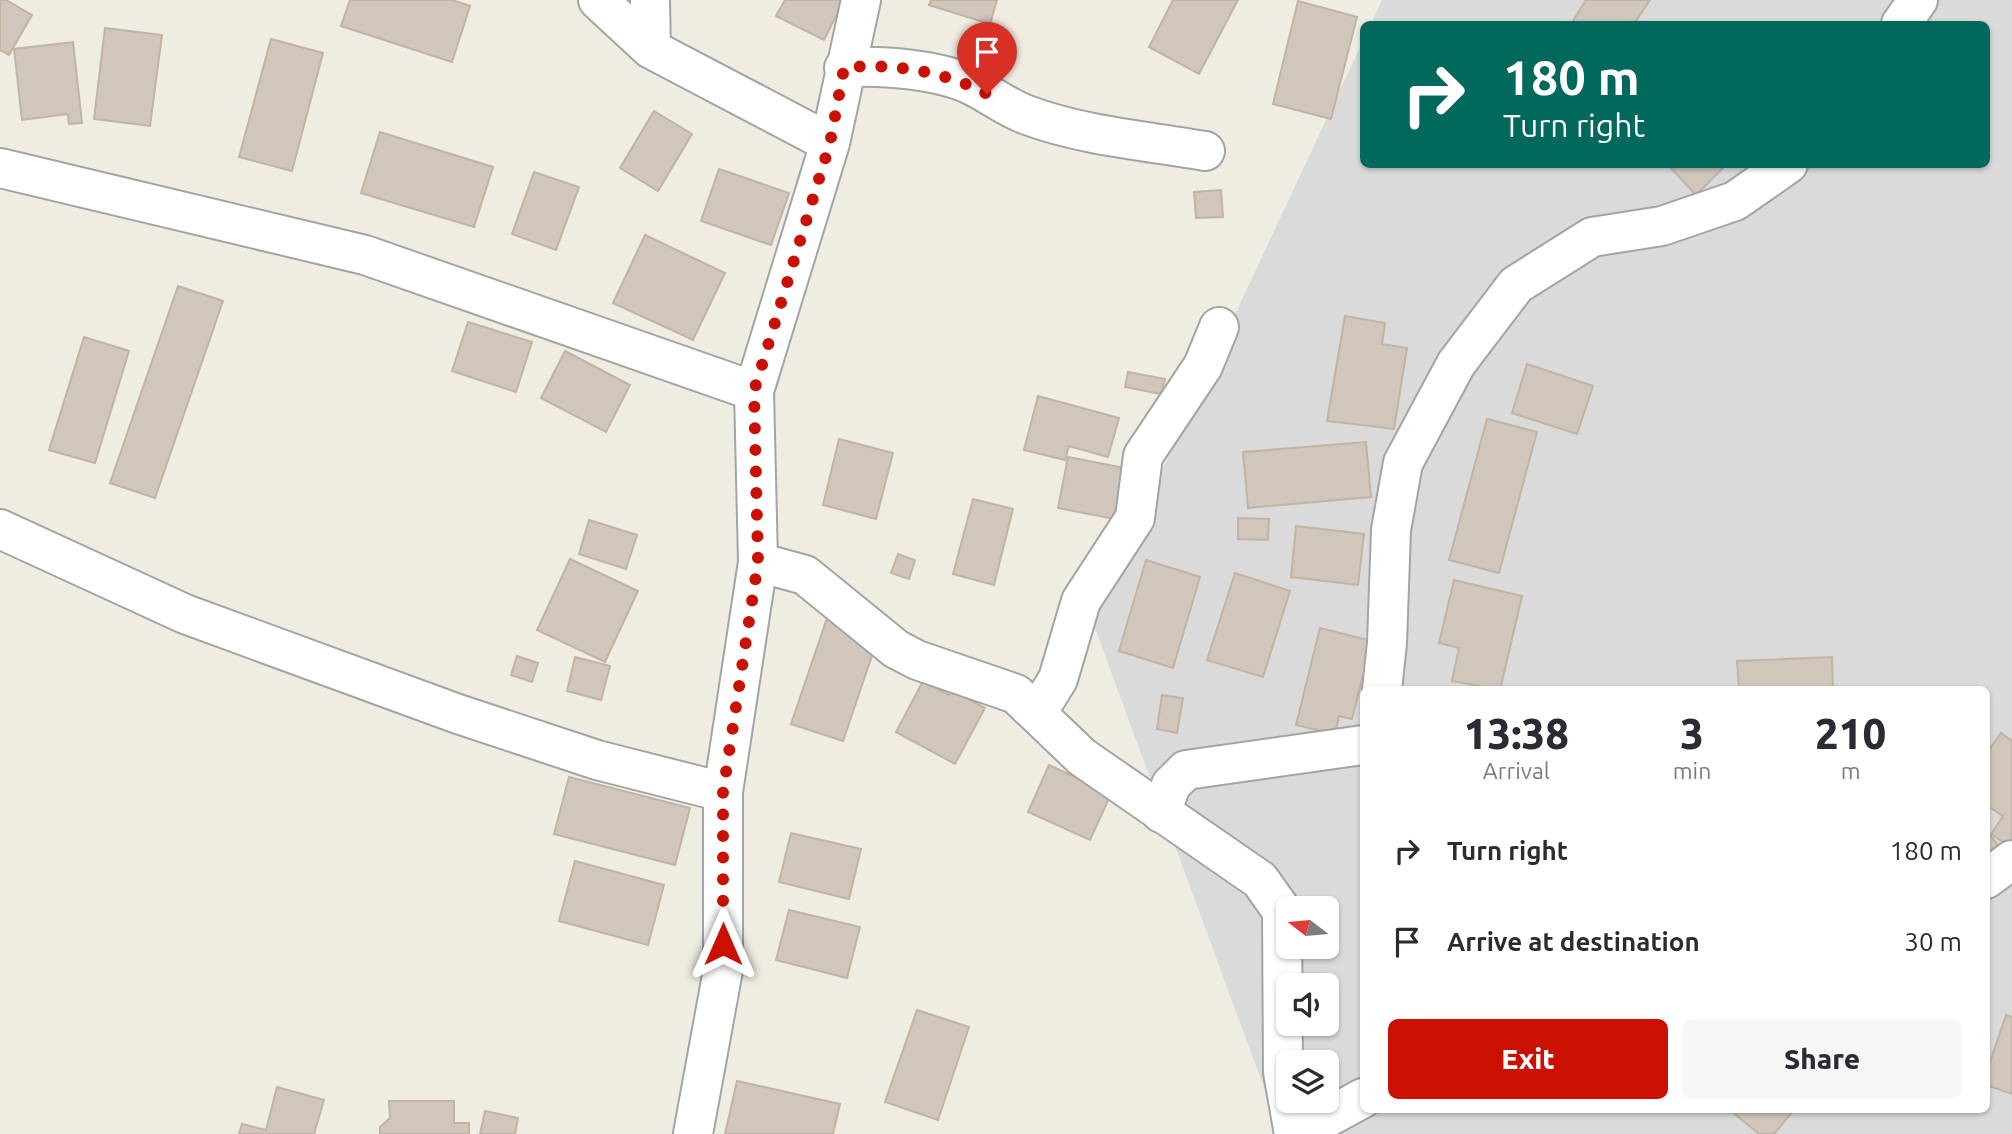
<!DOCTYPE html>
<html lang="en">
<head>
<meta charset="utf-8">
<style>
  body { margin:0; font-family:Ubuntu,sans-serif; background:#f7f7f7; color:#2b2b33; height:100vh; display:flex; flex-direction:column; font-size:26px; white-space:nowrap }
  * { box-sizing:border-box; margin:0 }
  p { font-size:23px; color:#7c7c81 }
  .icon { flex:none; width:38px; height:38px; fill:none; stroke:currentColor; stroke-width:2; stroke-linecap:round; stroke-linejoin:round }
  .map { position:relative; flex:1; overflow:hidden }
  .sheet { position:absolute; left:1360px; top:686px; width:630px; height:427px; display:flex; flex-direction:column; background:#fff; border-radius:10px; box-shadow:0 2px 5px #0004 }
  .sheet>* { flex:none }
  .top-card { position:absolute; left:1360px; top:21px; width:630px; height:147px; border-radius:10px; box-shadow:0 2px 5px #0004; background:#00695c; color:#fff; overflow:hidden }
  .needle { width:46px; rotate:286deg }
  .buttons { position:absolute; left:1276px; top:896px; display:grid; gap:14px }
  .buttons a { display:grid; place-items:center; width:63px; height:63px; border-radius:10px; background:#fff; box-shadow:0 2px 5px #0004; font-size:35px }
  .pin { position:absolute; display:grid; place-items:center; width:60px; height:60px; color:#fff; margin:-72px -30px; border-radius:50% 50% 50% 0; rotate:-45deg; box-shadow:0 0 7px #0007 }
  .pin .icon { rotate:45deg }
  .me { position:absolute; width:77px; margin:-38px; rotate:0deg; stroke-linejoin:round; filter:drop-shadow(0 0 5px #0008) }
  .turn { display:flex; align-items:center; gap:24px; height:147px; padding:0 28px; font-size:32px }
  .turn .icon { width:91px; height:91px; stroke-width:2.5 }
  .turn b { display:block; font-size:49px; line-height:60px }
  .eta { display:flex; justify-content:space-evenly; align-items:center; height:119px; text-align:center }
  .eta b { font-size:42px; font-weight:800; line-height:49px }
  .primary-button { display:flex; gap:14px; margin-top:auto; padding:14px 28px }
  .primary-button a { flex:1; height:80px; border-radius:10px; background:#ca1000; color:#fff; font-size:28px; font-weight:800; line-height:80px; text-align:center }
  .primary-button a+a { background:#f7f7f7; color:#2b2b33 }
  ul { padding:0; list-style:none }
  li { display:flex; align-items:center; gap:21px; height:91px; padding:0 28px }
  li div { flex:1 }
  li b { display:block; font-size:26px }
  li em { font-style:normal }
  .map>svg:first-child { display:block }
</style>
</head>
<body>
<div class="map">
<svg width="2012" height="1134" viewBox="0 0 2012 1134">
  <rect width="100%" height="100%" fill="#efece2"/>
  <path fill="#dbdada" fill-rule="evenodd" d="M1382 0H2012V1134H1281L1092 620 1363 41V164H1986V24H1371ZM1363 690H1986V1110H1363ZM1288 908H1326V947H1288ZM1288 985H1326V1024H1288ZM1288 1062H1326V1101H1288Z"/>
  <path fill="#d0c6bb" stroke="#c2b3a3" stroke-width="2" d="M0 0H6L32 15 9 55 0 50Z
    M350 0H452L470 6 452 62 341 26Z
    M785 0H844L824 40 776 16Z
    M931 0H997L990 24 929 5Z
    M1173 0H1238L1199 74 1149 47Z
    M1586 0H1650L1634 24H1571Z
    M1298 1 1357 17 1331 119 1273 104Z
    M105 28 162 35 150 126 94 119Z
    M271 39 323 53 292 171 239 157Z
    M73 42 82 123 69 124 68 114 22 120 14 49Z
    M654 111 692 134 658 191 620 168Z
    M380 132 493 167 474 227 361 193Z
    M1667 164H1727L1696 195Z
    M719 169 789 193 771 245 701 221Z
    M534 172 579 187 556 250 512 234Z
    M1221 190 1223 217 1196 218 1194 192Z
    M645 235 725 273 693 340 613 303Z
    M178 286 223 301 155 498 110 483Z
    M1345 316 1385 323 1382 344 1407 348 1394 429 1327 421Z
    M468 322 532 342 516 392 452 371Z
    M84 337 129 351 95 463 49 450Z
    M565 351 630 385 606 432 541 398Z
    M1527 364 1593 386 1577 434 1512 413Z
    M1128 372 1165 379 1161 394 1125 387Z
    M1038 396 1119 418 1108 457 1069 446 1065 460 1024 450Z
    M1487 419 1537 432 1499 573 1449 560Z
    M839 439 893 453 876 519 823 505Z
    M1366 442 1371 497 1248 508 1243 452Z
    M1068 457 1130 469 1120 520 1058 508Z
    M973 499 1013 509 994 585 953 574Z
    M1238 518 1269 519 1268 540 1238 539Z
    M589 520 637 535 626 569 579 554Z
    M1296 526 1364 534 1358 585 1291 577Z
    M898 554 915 560 909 579 891 573Z
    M570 559 638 591 605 662 537 630Z
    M1146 560 1200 577 1173 668 1119 651Z
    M1235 573 1290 591 1263 677 1207 660Z
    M1454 580 1522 596 1500 690 1452 681 1459 648 1439 643Z
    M827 618 879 635 843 741 791 724Z
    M1320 628 1372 641 1352 719 1339 716 1335 734 1296 725Z
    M517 656 538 663 532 682 511 675Z
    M575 657 610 666 601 700 567 691Z
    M1832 657 1833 690H1739L1737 661Z
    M923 681 949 695 952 690 985 708 955 764 896 732Z
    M1162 695 1183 698 1177 733 1157 729Z
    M2001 733 2012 741V848L1991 834 2003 816 1986 805V754Z
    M1049 765 1111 794 1090 840 1028 812Z
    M569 777 690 808 675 865 554 834Z
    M1986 831 1999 846 1986 857Z
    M791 833 861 849 849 899 779 882Z
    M575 861 664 885 648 945 559 921Z
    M789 910 860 927 847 978 776 960Z
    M917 1010 969 1027 938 1120 885 1102Z
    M2006 1015 2012 1017V1094L1986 1085V1074Z
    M737 1081 840 1104 833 1134H725Z
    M277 1087 324 1100 314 1134H239L242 1124 266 1130Z
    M389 1101H454V1123H469V1134H380V1127L390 1118Z
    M1730 1110H1794L1774 1134H1759Z
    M485 1111 518 1118 515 1134H480Z"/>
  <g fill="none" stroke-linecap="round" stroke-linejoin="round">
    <g stroke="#a4a4a4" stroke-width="42">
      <path id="minor" d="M598 0 651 49 830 143
        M650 0 651 49
        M1901 24 1918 0
        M844 68C878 64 940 70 971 85 990 94 1007 108 1027 115 1083 136 1147 141 1205 151
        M0 168 365 255 754 391
        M0 529 185 614 458 714 597 760 723 792
        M758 562 805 575 896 649 917 660 1016 694 1082 757 1260 880 1282 911 1283 1072 1294 1134
        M1382 690 1387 643 1391 530 1403 463 1456 364 1516 285 1592 237 1662 226 1735 201 1788 164
        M1037 713 1058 679 1081 601 1135 518 1143 456 1203 366 1219 327
        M1161 813 1171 785 1186 770 1363 745
        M1986 879 2012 860
        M693 1134 723 970V792L758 562 754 391 830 143 861 0
        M1297 1134 1363 1098"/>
    </g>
    <use href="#minor" stroke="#fff" stroke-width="38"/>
  </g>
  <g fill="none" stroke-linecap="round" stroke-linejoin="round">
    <path stroke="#ca1000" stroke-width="12" stroke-dasharray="0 21.6" d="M723 944V792L758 562 754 391 830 143 844 68C889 62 947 72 987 94"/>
  </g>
</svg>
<div class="buttons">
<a><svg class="needle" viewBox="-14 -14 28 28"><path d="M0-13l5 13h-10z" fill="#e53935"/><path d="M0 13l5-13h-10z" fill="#7c7c81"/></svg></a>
<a><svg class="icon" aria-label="sound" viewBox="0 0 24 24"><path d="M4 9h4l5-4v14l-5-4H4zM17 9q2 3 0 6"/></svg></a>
<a><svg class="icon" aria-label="layers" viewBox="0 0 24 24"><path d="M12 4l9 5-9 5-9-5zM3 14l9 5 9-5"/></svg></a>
</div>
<div class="pin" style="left:987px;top:94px;background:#d93025"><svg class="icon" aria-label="arrive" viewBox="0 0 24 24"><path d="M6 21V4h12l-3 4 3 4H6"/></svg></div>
<svg class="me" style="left:723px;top:944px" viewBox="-20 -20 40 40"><path d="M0-17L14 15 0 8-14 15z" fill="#ca1000" stroke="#fff" stroke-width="4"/></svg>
<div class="top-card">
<div class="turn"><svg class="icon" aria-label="right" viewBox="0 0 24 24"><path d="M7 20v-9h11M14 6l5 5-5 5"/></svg><div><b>180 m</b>Turn right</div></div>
</div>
<section class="sheet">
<div class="eta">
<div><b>13:38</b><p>Arrival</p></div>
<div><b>3</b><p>min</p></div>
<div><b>210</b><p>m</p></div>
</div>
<ul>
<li><svg class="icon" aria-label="right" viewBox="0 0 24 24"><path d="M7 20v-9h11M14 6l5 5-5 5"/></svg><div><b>Turn right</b></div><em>180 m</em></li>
<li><svg class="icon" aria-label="arrive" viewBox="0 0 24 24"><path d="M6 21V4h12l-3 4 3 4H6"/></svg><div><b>Arrive at destination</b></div><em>30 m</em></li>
</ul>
<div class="primary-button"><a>Exit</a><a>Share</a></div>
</section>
</div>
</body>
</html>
